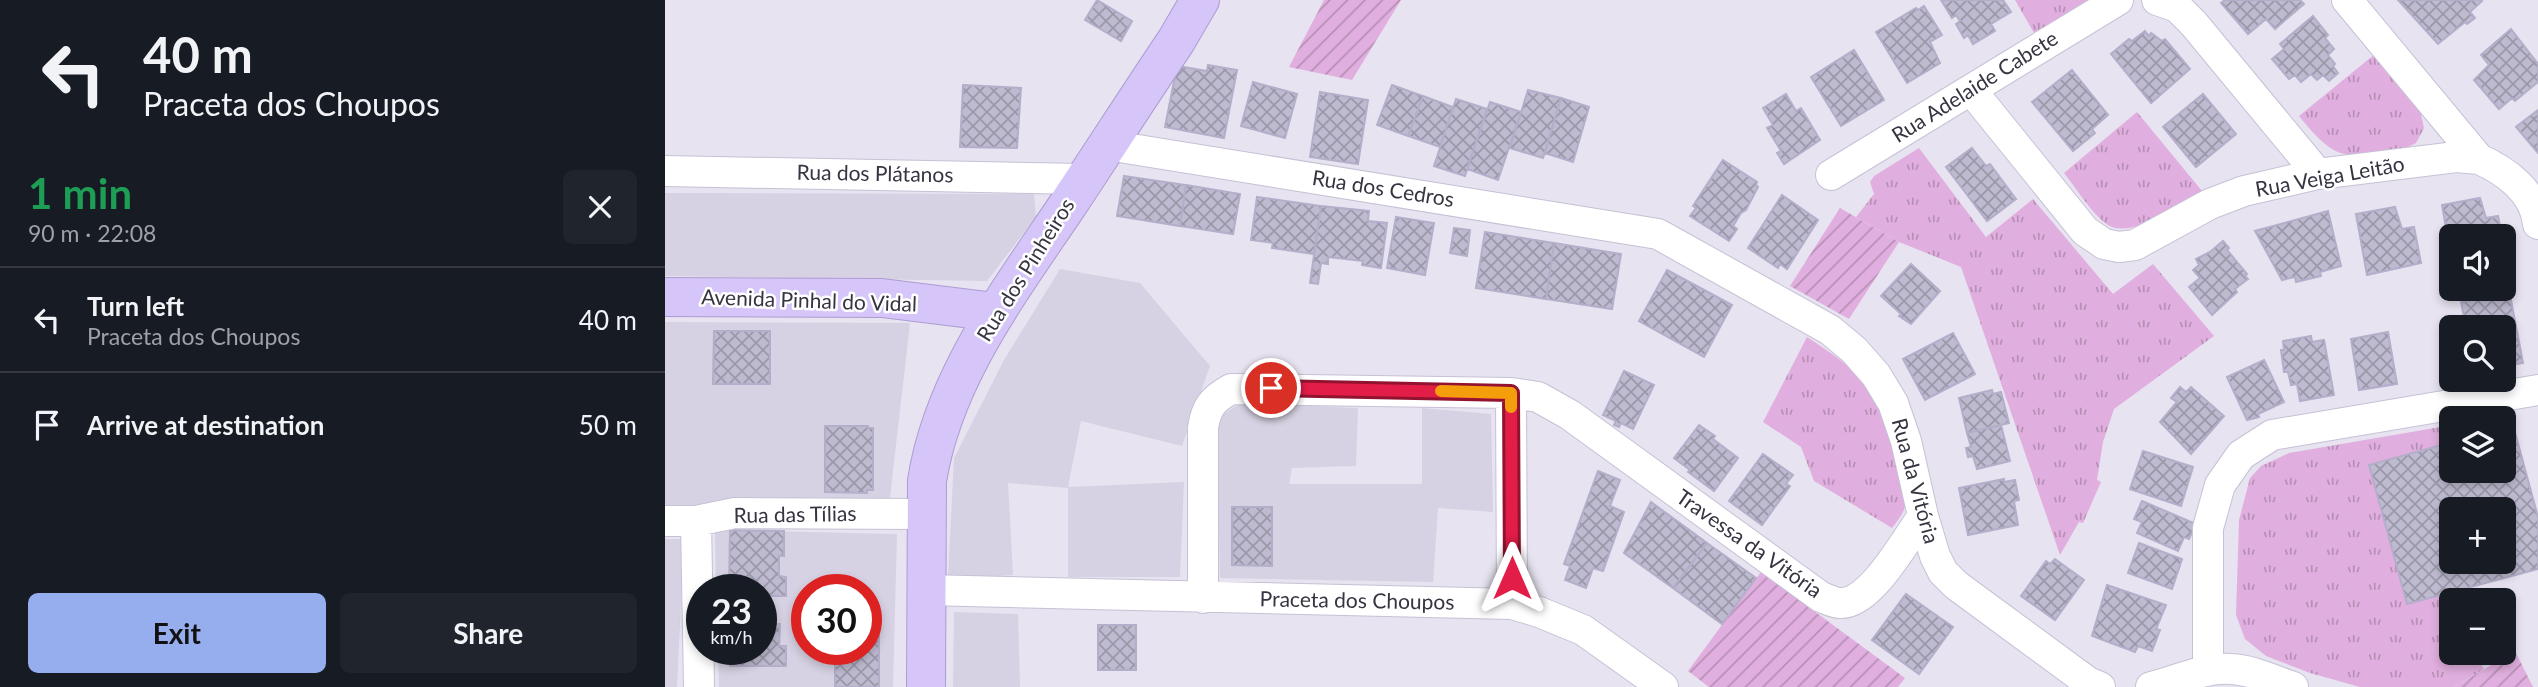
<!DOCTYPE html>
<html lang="en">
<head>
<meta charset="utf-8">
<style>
  body { margin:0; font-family:Lato,sans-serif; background:#20242c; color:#f1f3f6; height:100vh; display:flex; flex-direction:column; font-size:26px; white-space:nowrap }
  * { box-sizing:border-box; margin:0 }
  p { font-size:23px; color:#9ea1a6 }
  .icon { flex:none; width:38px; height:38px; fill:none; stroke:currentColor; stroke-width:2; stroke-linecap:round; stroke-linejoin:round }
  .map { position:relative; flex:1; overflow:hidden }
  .sheet { display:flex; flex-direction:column; background:#171b24; width:665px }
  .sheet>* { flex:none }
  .banner { background:#171b24; color:#f1f3f6; overflow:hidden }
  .controls { position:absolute; left:1774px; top:224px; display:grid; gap:14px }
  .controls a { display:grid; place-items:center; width:77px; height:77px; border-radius:10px; background:#171b24; box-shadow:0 4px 10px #0003; font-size:35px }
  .speed { position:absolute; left:21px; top:574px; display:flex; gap:14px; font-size:35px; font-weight:700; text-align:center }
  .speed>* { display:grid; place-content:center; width:91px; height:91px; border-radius:50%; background:#171b24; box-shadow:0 4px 10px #0003; line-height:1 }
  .speed small { font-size:18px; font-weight:400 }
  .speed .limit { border:10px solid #d22; background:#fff; color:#111 }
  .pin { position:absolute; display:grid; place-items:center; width:60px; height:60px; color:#fff; margin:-30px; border:4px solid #fff; border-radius:50%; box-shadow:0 2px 7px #0007 }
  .me { position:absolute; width:77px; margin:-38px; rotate:0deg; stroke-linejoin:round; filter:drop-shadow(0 0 5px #0008) }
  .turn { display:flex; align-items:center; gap:24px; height:147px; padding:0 28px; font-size:32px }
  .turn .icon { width:91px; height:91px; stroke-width:2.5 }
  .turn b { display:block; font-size:49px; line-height:60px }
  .round { display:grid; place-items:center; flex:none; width:74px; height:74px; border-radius:10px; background:#20242c }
  .overview { display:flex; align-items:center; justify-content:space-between; height:119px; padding:0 28px }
  h1 { font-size:42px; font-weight:700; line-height:52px; color:#1e9e55 }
  .action { display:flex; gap:14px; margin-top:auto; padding:14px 28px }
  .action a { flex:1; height:80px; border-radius:10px; background:#96adee; color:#111; font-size:28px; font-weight:700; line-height:80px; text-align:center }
  .action a+a { background:#20242c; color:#f1f3f6 }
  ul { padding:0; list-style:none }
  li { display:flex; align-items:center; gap:21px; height:105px; padding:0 28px; border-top:2px solid #363941 }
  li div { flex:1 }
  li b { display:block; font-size:26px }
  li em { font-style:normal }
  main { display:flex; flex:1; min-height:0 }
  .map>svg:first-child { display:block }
</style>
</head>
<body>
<main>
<section class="sheet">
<div class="banner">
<div class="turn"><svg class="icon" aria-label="left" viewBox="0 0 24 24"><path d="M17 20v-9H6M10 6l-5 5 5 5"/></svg><div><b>40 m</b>Praceta dos Choupos</div></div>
</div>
<div class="overview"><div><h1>1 min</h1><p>90 m · 22:08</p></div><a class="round"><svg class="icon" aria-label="close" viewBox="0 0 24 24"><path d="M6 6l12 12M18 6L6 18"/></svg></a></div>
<ul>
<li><svg class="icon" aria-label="left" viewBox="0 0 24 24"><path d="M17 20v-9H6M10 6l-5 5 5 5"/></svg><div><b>Turn left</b><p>Praceta dos Choupos</p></div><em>40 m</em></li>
<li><svg class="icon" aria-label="arrive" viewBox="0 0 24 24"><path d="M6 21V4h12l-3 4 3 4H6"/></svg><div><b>Arrive at destination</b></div><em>50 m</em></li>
</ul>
<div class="action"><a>Exit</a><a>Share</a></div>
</section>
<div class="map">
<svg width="1873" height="687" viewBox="0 0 1873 687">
  <defs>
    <pattern id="grass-tufts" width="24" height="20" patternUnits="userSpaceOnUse" patternTransform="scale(1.75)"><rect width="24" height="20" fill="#e1afdf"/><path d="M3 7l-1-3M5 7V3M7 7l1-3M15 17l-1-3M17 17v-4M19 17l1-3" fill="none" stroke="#b78fb6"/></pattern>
    <pattern id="garden-furrows" width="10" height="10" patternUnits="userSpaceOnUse" patternTransform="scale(1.75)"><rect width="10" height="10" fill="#e1afdf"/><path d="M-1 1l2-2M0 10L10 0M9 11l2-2" fill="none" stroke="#b78fb6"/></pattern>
    <pattern id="building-cross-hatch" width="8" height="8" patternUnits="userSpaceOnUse" patternTransform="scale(1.75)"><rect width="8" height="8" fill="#bebad0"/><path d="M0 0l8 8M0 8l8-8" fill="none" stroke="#9b98aa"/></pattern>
  </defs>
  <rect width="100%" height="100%" fill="#e7e3f0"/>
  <path fill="#d7d2e3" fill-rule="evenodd" d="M0 193 369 194 371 217 322 281 0 276Z
    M395 269 475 283 545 366 517 446 416 421 403 487 519 482 515 577H403V488L343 483 348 575 283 579 289 458 339 360Z
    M0 322 245 323 224 506H0Z
    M575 403 693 408 691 466 627 468 624 484H757V408L826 414 828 512 773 508 768 582 555 578 552 427 557 415Z
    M50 530 232 534 228 687H54L53 649H96V590H51ZM142 590H201V649H142Z
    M0 539H19L12 687H0Z
    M289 612 353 614 355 687H288Z"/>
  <path fill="url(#grass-tufts)" fill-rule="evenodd" d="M1350 0H1423L1369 33Z
    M1710 54 1755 110 1759 128 1751 143 1743 147C1682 156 1676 168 1634 116Z
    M1472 112 1537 191C1513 204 1464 243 1440 223 1424 210 1412 189 1399 173Z
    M1254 148 1321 237 1368 199 1448 294 1488 264 1549 336 1449 409 1438 442 1432 480 1436 482 1418 523 1414 522 1395 555 1296 267 1234 242 1191 217 1209 194 1205 182 1209 176Z
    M1142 337C1164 352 1188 366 1204 388 1216 406 1242 479 1241 500 1241 511 1233 520 1227 528L1149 481 1136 447 1098 422Z
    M1839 423 1841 427 1848 425 1873 517V569L1781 594 1787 605V653H1810L1819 669 1789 687H1695L1645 673 1601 656 1580 639 1571 615 1574 520 1585 478 1596 466 1624 453 1787 425V471H1839ZM1787 509H1839V562H1787Z"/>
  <path fill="url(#garden-furrows)" d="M659 0H736L687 80 624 67Z
    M1175 208 1234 242 1184 319 1125 286Z
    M1096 572 1240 678 1233 687H1044L1023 671Z
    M1850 651 1868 687H1789Z"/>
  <path fill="url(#building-cross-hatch)" stroke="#b4aeca" stroke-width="2" fill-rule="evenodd" d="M432 0 467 21 456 41 420 20Z
    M1276 0H1338L1346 12 1326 24 1330 31 1308 44 1303 35 1299 38 1291 24 1295 21 1291 15 1287 18Z
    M1560 0H1635L1639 4 1610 29 1601 19 1583 34 1556 3Z
    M1733 0H1816L1817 1 1805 12 1810 18 1802 24 1800 22 1773 44Z
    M1259 6 1277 35 1265 42 1275 63 1242 83 1211 32 1251 8 1253 10Z
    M1648 16 1663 35 1660 38 1669 49 1663 55 1670 64 1668 66 1673 73 1664 81 1658 75 1652 80 1646 74 1636 82 1630 75 1624 79 1607 59 1619 49 1615 44Z
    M1846 29 1873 64V82L1850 101 1847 98 1834 109 1809 80 1824 65 1816 55Z
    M1480 31 1484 36 1486 33 1497 41 1500 39 1525 69 1486 103 1446 54 1464 39 1467 41Z
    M1189 50 1219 100 1176 126 1146 77Z
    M543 65 572 70 559 138 500 127 512 66 542 71Z
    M1407 70 1443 115 1427 129 1430 133 1408 151 1367 102Z
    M588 82 632 94 620 138 576 126Z
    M298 85 356 88 352 148 295 147Z
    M727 85 758 96 743 136 712 125Z
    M863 90 896 98 878 158 845 148Z
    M655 92 703 100 693 164 645 157Z
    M1121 94 1131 111 1136 108 1155 140 1119 164 1112 153 1116 151 1102 128 1108 125 1098 108Z
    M1538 94 1571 134 1531 167 1498 127Z
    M758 96 788 107 775 147 743 136Z
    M896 98 924 107 908 162 880 153Z
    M791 99 822 109 800 176 769 166Z
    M825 102 856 112 833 180 802 169Z
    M1873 110V153L1851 127Z
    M1307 148 1321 166 1325 164 1351 199 1322 221 1281 167Z
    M1058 160 1092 182 1091 185 1093 187 1081 210 1076 213 1068 226 1072 229 1064 241 1025 216 1031 208 1028 206Z
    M459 176 521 185 515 226 452 216Z
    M521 185 575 194 568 234 515 226Z
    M1117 195 1153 220 1122 269 1115 264 1113 268 1083 248Z
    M592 197 656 206 649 254 607 248 608 243 586 240Z
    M1815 198 1821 218 1833 216 1837 236H1787V262L1777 205Z
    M656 206 704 211 703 221 722 223 716 268 697 265 698 261 663 257V264L656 263 653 284 645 283Z
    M1730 207 1737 229 1749 227 1756 263 1702 275 1691 214Z
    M1663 211 1676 266 1655 272 1656 276 1631 282 1630 277 1617 280 1590 231Z
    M731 217 769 223 760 275 722 268Z
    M789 228 805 230 802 256 785 253Z
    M820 232 889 243 881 299 811 288Z
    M1558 241 1564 248 1562 250 1582 274 1580 276 1583 279 1570 289 1572 292 1547 315 1524 287 1535 278 1528 270 1534 265 1531 259 1545 252Z
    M889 243 956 254 947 309 881 299Z
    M1246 264 1275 291 1246 324 1234 316 1236 314 1216 296Z
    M1002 270 1067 305 1039 357 974 321Z
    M1842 294 1843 300H1846L1858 363 1839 366V327H1801L1796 302Z
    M49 331H105V384H48Z
    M1723 332 1732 384 1694 390 1686 339Z
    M1288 333 1310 374 1260 400 1238 359Z
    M1646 336 1647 342 1659 340 1669 395 1635 401 1632 384 1626 385 1623 372H1619L1616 350H1619L1618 341Z
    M1599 360 1619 402 1593 414 1594 417 1582 420 1562 377Z
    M959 371 989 385 968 429 956 423 954 427 949 425 951 421 938 415Z
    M1515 387 1521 392 1526 387 1559 416 1526 454 1495 422 1512 402 1506 398Z
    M1327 390 1328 394 1336 392 1344 423 1302 433 1294 398Z
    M1034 425 1050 436 1048 439 1073 458 1049 491 1023 472 1025 470 1009 458Z
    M1336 425 1345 461 1312 469 1308 456 1303 457 1301 448 1306 447 1302 433Z
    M1848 425 1873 517V569L1742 604 1704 465 1787 442V471H1839V428ZM1787 509H1839V562H1787Z
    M160 426H203V428H208V490H202V493L160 492Z
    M1478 451 1528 467 1516 506 1465 489Z
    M1098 454 1128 475 1121 484 1125 486 1097 525 1064 501Z
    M933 471 955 480 945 506 959 512 938 571 928 568 921 588 900 580 905 566 899 564Z
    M1339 479V482L1350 480 1354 500 1349 501 1353 525 1303 535 1294 488Z
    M1477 501 1531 524 1524 539 1519 537 1513 551 1472 533 1477 522 1469 519Z
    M986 502 1042 543 1008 588 959 553Z
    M567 507H607V566L567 565Z
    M65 530 119 531V556H114V576L121 577V596H96V590H64Z
    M1042 543 1091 578 1057 624 1008 588Z
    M1474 543 1517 559 1507 589 1463 573Z
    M1390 559 1419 580 1390 620 1356 596 1381 561 1385 564Z
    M1442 585 1501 605 1491 629 1495 630 1487 651 1473 646 1470 652 1427 636Z
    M1241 594 1288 627 1254 674 1207 640Z
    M96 624H115L114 646H121V666H65V649H96Z
    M433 625H471V670H433Z
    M201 634H214V687H170V649H201Z"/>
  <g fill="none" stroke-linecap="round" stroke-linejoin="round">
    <g stroke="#c6c1d5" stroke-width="32">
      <path id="street" d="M1492 0 1512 7 1529 24 1653 174
        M1682 0 1814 159C1841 171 1870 192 1873 224
        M1306 90 1420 231 1439 244 1454 247 1470 245 1545 204 1579 191 1653 174 1791 157 1814 159
        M442 145 993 234 1165 330 1189 350 1211 375 1228 403 1241 441 1258 516 1270 556 1278 572 1291 585 1423 682 1435 687
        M0 171 420 179
        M1166 175 1453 0
        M846 393 847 604
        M0 521H31L70 513 261 514
        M31 521 34 687
        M261 590 847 604 874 612 918 630 998 687
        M538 598V428C541 407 548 399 566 389L846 393 873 397 905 415 1156 597C1162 599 1171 604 1177 603 1207 602 1241 539 1258 516
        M1543 670V528L1555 485 1576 455 1607 435 1873 390
        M1486 687C1512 681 1538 667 1566 669 1587 670 1608 680 1628 687"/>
    </g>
    <g stroke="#ad9cd2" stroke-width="40">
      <path id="secondary" d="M0 297 217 298 330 312
        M261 687 262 481C278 378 345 291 402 206 438 152 474 96 511 41L535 0"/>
    </g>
    <use href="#street" stroke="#fff" stroke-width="30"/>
    <use href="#secondary" stroke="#d6c5f9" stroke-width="38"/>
  </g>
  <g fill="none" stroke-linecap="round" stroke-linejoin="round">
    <g stroke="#92132f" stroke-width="18">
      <path id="route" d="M606 388 846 393 847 578"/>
    </g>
    <use href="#route" stroke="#e11d48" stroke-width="12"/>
    <path stroke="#f59e0b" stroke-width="12" d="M776 391 846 393V407"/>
  </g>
  <g text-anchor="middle" stroke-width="5" stroke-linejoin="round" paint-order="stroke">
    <g font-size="21" fill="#373441" stroke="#fff">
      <text transform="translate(1310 87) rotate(-32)" y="7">Rua Adelaide Cabete</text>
      <text transform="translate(210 174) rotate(1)" y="7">Rua dos Plátanos</text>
      <text transform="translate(1665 177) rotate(-10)" y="7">Rua Veiga Leitão</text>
      <text transform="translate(718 189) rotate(9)" y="7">Rua dos Cedros</text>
      <text transform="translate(361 270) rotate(-58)" y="7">Rua dos Pinheiros</text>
      <text transform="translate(144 301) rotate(2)" y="7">Avenida Pinhal do Vidal</text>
      <text transform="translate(1250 481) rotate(75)" y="7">Rua da Vitória</text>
      <text transform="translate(130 515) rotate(-1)" y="7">Rua das Tílias</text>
      <text transform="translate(1084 544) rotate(35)" y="7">Travessa da Vitória</text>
      <text transform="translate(692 601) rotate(1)" y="7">Praceta dos Choupos</text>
    </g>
  </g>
</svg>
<div class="controls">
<a><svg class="icon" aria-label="sound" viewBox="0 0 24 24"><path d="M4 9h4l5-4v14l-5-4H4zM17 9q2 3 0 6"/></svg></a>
<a><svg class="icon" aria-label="search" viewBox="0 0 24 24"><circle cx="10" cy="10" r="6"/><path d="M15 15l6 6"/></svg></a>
<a><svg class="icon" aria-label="layers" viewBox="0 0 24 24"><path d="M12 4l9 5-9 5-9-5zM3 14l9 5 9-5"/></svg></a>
<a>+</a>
<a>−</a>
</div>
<div class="speed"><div>23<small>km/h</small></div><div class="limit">30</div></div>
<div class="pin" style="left:606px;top:388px;background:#d93025"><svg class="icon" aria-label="arrive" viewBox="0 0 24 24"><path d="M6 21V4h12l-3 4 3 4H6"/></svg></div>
<svg class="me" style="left:847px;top:578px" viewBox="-20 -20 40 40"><path d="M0-17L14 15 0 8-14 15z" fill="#e11d48" stroke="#fff" stroke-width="4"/></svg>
</div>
</main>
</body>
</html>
